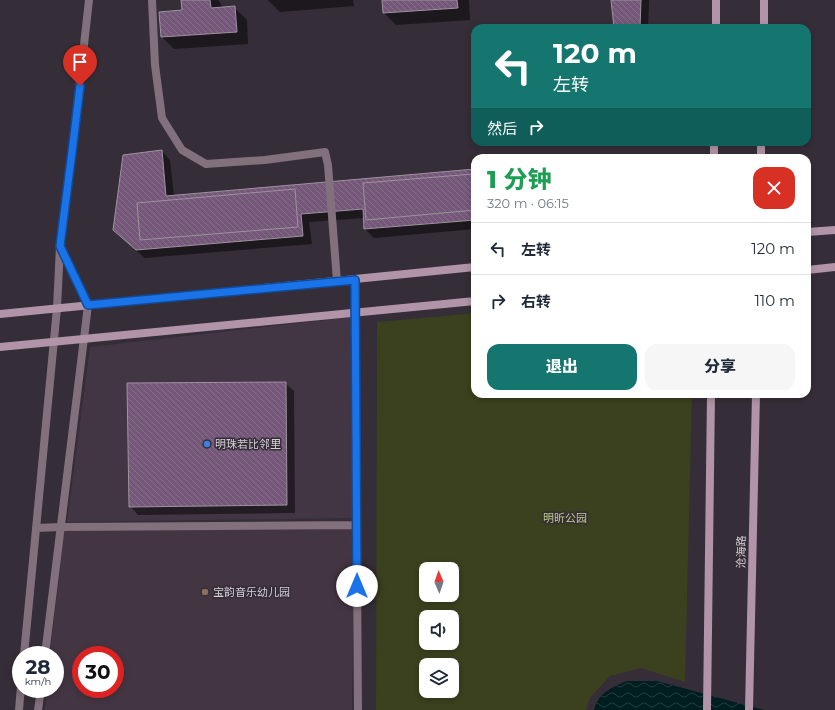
<!DOCTYPE html>
<html lang="zh">
<head>
<meta charset="utf-8">
<style>
  body { margin:0; font-family:Montserrat,"Noto Sans SC",sans-serif; background:#f6f6f7; color:#1f2937; height:100vh; display:flex; flex-direction:column; font-size:15px; white-space:nowrap }
  * { box-sizing:border-box; margin:0 }
  p { font-size:13px; color:#747a83 }
  .icon { flex:none; width:22px; height:22px; fill:none; stroke:currentColor; stroke-width:2; stroke-linecap:round; stroke-linejoin:round }
  .map { position:relative; flex:1; overflow:hidden }
  .details { position:absolute; left:471px; top:154px; width:340px; height:244px; display:flex; flex-direction:column; background:#fff; border-radius:12px; box-shadow:0 2px 6px #0003 }
  .details>* { flex:none }
  .hud { position:absolute; left:471px; top:24px; width:340px; height:122px; border-radius:12px; box-shadow:0 2px 6px #0003; background:#157670; color:#fff; overflow:hidden }
  .needle { width:26px; rotate:358deg }
  .controls { position:absolute; left:419px; top:562px; display:grid; gap:8px }
  .controls a { display:grid; place-items:center; width:40px; height:40px; border-radius:8px; background:#fff; box-shadow:0 2px 6px #0003; font-size:20px }
  .speed { position:absolute; left:12px; top:646px; display:flex; gap:8px; font-size:20px; font-weight:700; text-align:center }
  .speed>* { display:grid; place-content:center; width:52px; height:52px; border-radius:50%; background:#fff; box-shadow:0 2px 6px #0003; line-height:1 }
  .speed small { font-size:10px; font-weight:400 }
  .speed .limit { border:6px solid #d22; background:#fff; color:#111 }
  .pin { position:absolute; display:grid; place-items:center; width:34px; height:34px; color:#fff; margin:-41px -17px; border-radius:50% 50% 50% 0; rotate:-45deg; box-shadow:0 0 4px #0007 }
  .pin .icon { rotate:45deg }
  .me { position:absolute; width:44px; margin:-22px; rotate:0deg; stroke-linejoin:round; filter:drop-shadow(0 0 3px #0008) }
  .turn { display:flex; align-items:center; gap:14px; height:84px; padding:0 16px; font-size:18px }
  .turn .icon { width:52px; height:52px; stroke-width:2.5 }
  .turn b { display:block; font-size:28px; line-height:34px }
  .then { display:flex; align-items:center; height:38px; padding:0 16px; background:#0003; gap:8px; font-size:15px }
  .round { display:grid; place-items:center; flex:none; width:42px; height:42px; border-radius:12px; background:#f6f6f7 }
  .head { display:flex; align-items:center; justify-content:space-between; height:68px; padding:0 16px }
  h1 { font-size:24px; font-weight:800; line-height:30px; color:#1e9e55 }
  .cta { display:flex; gap:8px; margin-top:auto; padding:8px 16px }
  .cta a { flex:1; height:46px; border-radius:12px; background:#157670; color:#fff; font-size:16px; font-weight:800; line-height:46px; text-align:center }
  .cta a+a { background:#f6f6f7; color:#1f2937 }
  ul { padding:0; list-style:none }
  li { display:flex; align-items:center; gap:12px; height:52px; padding:0 16px; border-top:1px solid #e0e1e3 }
  li div { flex:1 }
  li b { display:block; font-size:15px }
  li em { font-style:normal }
  .map>svg:first-child { display:block }
</style>
</head>
<body>
<div class="map">
<svg width="835" height="710" viewBox="0 0 835 710">
  <defs>
    <pattern id="water-waves" width="16" height="10" patternUnits="userSpaceOnUse"><rect width="16" height="10" fill="#001d1f"/><path d="M0 5q4-4 8 0t8 0" fill="none" stroke="#243d3f"/></pattern>
    <pattern id="building-back-hatch" width="6" height="6" patternUnits="userSpaceOnUse"><rect width="6" height="6" fill="#745779"/><path d="M-1 5l2 2M0 0l6 6M5-1l2 2" fill="none" stroke="#876e8b"/></pattern>
  </defs>
  <rect width="100%" height="100%" fill="#352d37"/>
  <path fill="#423544" d="M352 317V518L67 522 90 347Z"/>
  <path fill="#443542" fill-rule="evenodd" d="M354 529 352 710H45L47 689H55V655H50L64 530ZM81 655H115V689H81Z"/>
  <path fill="#3b401e" fill-rule="evenodd" d="M475 313V394H692L685 682 641 668 610 676 590 698 586 710H376L377 322ZM426 569H452V595H426ZM426 617H452V643H426ZM426 665H452V691H426Z"/>
  <path fill="url(#water-waves)" d="M627 681H657L764 710H594C599 692 611 688 627 681Z"/>
  <path fill="#0007" d="M182 0H218L221 4 222 8 234 7 247 20 248 44 174 49 162 37 183 11Z
    M268 0H353L354 6 280 12Z
    M383 0H469L470 20 396 25 384 13Z
    M612 0H649L648 28H615Z
    M487 142H510L489 144Z
    M162 151 170 160 174 196 475 170V229L374 238 365 229 364 218 309 222 312 244 145 258 123 239Z
    M285 383 294 391 295 513 138 515 130 506Z"/>
  <path fill="url(#building-back-hatch)" stroke="#9e939f" d="M181 0H210L211 8 235 6 237 32 161 37 159 12 182 10Z
    M382 0H457L458 8 383 13Z
    M611 0H641L640 28H614Z
    M475 98V122L473 99Z
    M162 150 166 196 475 169V220L364 229 363 209 301 214 303 236 136 250 113 230 123 155Z
    M640 155V158H603Z
    M473 174 475 191V210L366 220 363 183Z
    M295 189 298 227 140 240 137 203Z
    M286 382 287 505 129 507 127 383Z"/>
  <g fill="none" stroke-linecap="round" stroke-linejoin="round">
    <path stroke="#82707c" stroke-width="8" d="M152 0 155 65 162 118 182 150 206 164 265 160 325 152 328 165 337 281"/>
    <path stroke="#82707c" stroke-width="8" d="M355 279 358 710
      M36 528 61 527 357 525
      M24 655 57 308 60 246 73 143 89 0
      M45 655 85 330 88 305 61 249
      M19 710 21 686
      M38 710 41 689"/>
    <path stroke="#b194a7" stroke-width="8" d="M716 28V0
      M764 28V0
      M714 158V142
      M761 158V142
      M807 232 835 230
      M807 270 835 267
      M0 314 355 279 475 267
      M0 347 475 301
      M707 710 711 394
      M749 710 756 394"/>
  </g>
  <g fill="none" stroke-linecap="round" stroke-linejoin="round">
    <g stroke="#114b97" stroke-width="10">
      <path id="route" d="M80 86 73 144 60 246 88 305 355 280 357 586"/>
    </g>
    <use href="#route" stroke="#1a73e8" stroke-width="7"/>
  </g>
  <circle fill="#3f7fe0" stroke="#352d37" stroke-width="1.5" cx="207" cy="444" r="4"/>
  <circle fill="#8d6e63" stroke="#352d37" stroke-width="1.5" cx="205" cy="592" r="4"/>
  <g text-anchor="middle" stroke-width="3" stroke-linejoin="round" paint-order="stroke">
    <g font-size="11" fill="#d5d0d6" stroke="#352d37" text-anchor="start">
      <text x="215" y="448">明珠若比邻里</text>
      <text x="213" y="596">宝韵音乐幼儿园</text>
    </g>
    <g font-size="11" fill="#bfcd86" stroke="#352d37">
      <text x="565" y="522">明昕公园</text>
    </g>
    <g font-size="11" fill="#d5d0d6" stroke="#352d37">
      <text transform="translate(741 552) rotate(-89)" y="4">沧海路</text>
    </g>
  </g>
</svg>
<div class="controls">
<a><svg class="needle" viewBox="-14 -14 28 28"><path d="M0-13l5 13h-10z" fill="#e53935"/><path d="M0 13l5-13h-10z" fill="#747a83"/></svg></a>
<a><svg class="icon" aria-label="sound" viewBox="0 0 24 24"><path d="M4 9h4l5-4v14l-5-4H4zM17 9q2 3 0 6"/></svg></a>
<a><svg class="icon" aria-label="layers" viewBox="0 0 24 24"><path d="M12 4l9 5-9 5-9-5zM3 14l9 5 9-5"/></svg></a>
</div>
<div class="speed"><div>28<small>km/h</small></div><div class="limit">30</div></div>
<div class="pin" style="left:80px;top:86px;background:#d93025"><svg class="icon" aria-label="arrive" viewBox="0 0 24 24"><path d="M6 21V4h12l-3 4 3 4H6"/></svg></div>
<svg class="me" style="left:357px;top:586px" viewBox="-20 -20 40 40"><circle r="19" fill="#fff"/><path d="M0-13L10 11 0 6-10 11z" fill="#1a73e8"/></svg>
<div class="hud">
<div class="turn"><svg class="icon" aria-label="left" viewBox="0 0 24 24"><path d="M17 20v-9H6M10 6l-5 5 5 5"/></svg><div><b>120 m</b>左转</div></div>
<div class="then">然后<svg class="icon" aria-label="right" viewBox="0 0 24 24"><path d="M7 20v-9h11M14 6l5 5-5 5"/></svg></div>
</div>
<section class="details">
<div class="head"><div><h1>1 分钟</h1><p>320 m · 06:15</p></div><a class="round" style="background:#d93025;color:#fff"><svg class="icon" aria-label="close" viewBox="0 0 24 24"><path d="M6 6l12 12M18 6L6 18"/></svg></a></div>
<ul>
<li><svg class="icon" aria-label="left" viewBox="0 0 24 24"><path d="M17 20v-9H6M10 6l-5 5 5 5"/></svg><div><b>左转</b></div><em>120 m</em></li>
<li><svg class="icon" aria-label="right" viewBox="0 0 24 24"><path d="M7 20v-9h11M14 6l5 5-5 5"/></svg><div><b>右转</b></div><em>110 m</em></li>
</ul>
<div class="cta"><a>退出</a><a>分享</a></div>
</section>
</div>
</body>
</html>
